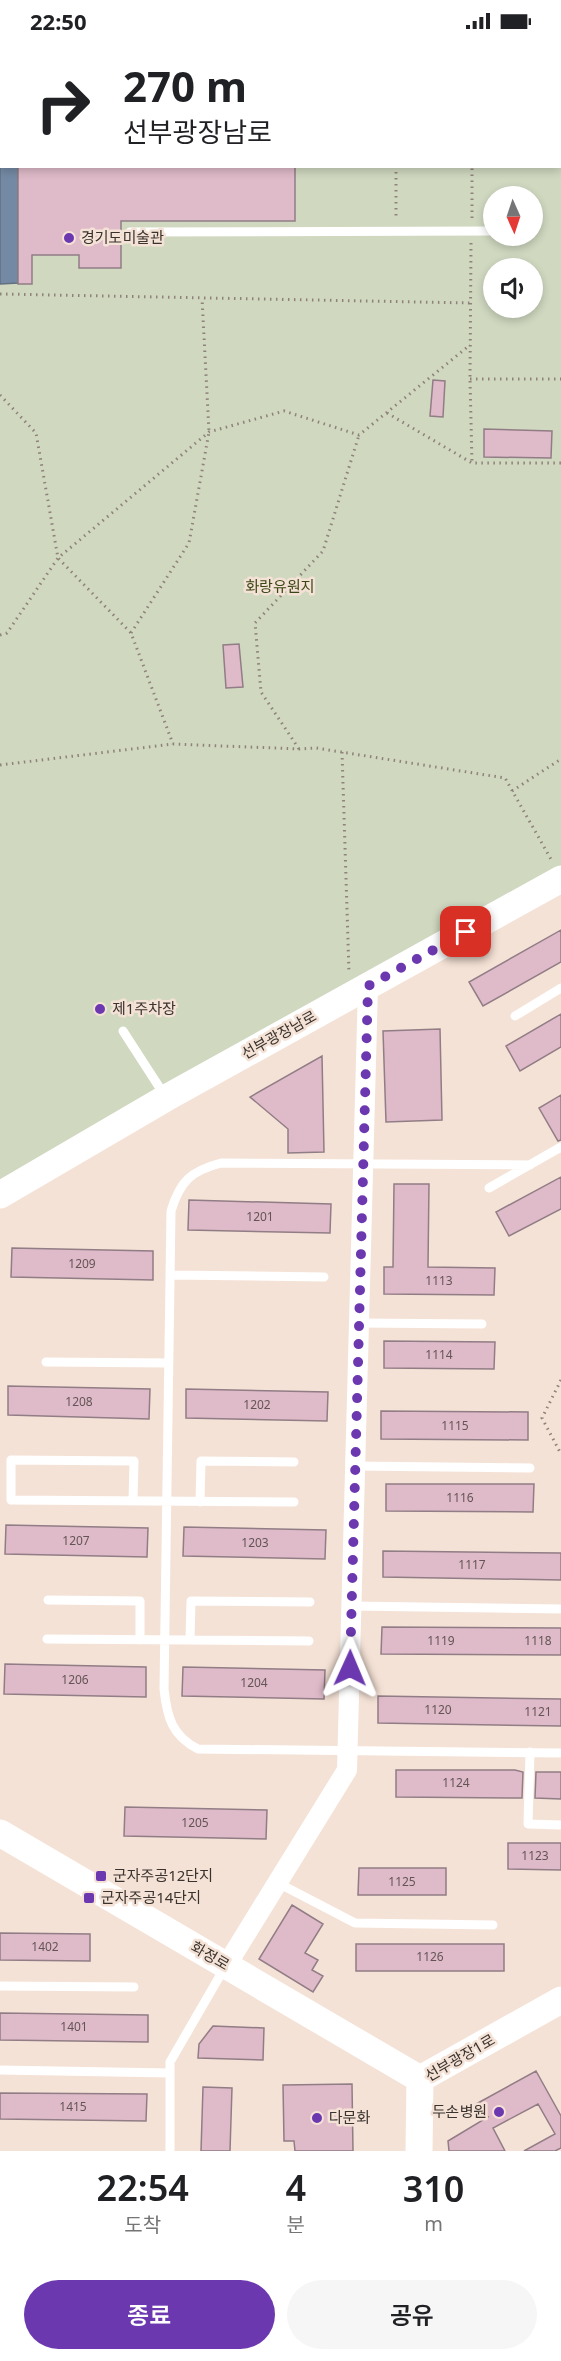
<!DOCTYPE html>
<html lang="ko">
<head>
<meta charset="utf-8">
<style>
  body { margin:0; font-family:"Noto Sans","Noto Sans KR",sans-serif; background:#f6f6f6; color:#202124; height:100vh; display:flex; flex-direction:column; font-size:22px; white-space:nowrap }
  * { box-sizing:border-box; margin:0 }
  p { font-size:20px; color:#757577 }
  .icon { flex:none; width:33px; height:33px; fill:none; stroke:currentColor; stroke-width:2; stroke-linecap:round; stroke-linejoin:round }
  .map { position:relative; height:2109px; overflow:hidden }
  .side { display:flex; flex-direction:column; background:#fff; flex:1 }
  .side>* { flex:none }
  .banner { position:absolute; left:0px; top:0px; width:561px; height:126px; box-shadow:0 3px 9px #0003; background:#fff; color:#202124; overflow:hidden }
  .needle { width:39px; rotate:177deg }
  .controls { position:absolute; left:483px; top:144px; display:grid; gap:12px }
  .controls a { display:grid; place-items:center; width:60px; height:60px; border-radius:50%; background:#fff; box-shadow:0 3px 9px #0003; font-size:30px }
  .pin { position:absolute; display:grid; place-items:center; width:51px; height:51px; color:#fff; margin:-26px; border-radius:12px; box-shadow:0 3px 9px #0006 }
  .me { position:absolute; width:66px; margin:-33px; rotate:1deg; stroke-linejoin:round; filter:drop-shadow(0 0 4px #0008) }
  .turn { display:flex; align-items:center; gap:21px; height:126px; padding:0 24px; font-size:27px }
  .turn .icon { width:78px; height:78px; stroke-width:2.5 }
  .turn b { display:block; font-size:42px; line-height:51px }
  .eta { display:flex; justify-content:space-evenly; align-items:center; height:102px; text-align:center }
  .eta b { font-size:36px; font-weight:600; line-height:42px }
  .button { display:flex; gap:12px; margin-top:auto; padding:12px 24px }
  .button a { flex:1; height:69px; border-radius:36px; background:#6c38af; color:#fff; font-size:24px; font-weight:600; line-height:69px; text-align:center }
  .button a+a { background:#f6f6f6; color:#202124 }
  .status { display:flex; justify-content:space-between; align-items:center; height:42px; padding:0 30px; background:#fff; direction:ltr }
  .status svg { height:16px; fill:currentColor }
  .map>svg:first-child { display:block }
</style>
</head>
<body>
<div class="status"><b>22:50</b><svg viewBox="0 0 49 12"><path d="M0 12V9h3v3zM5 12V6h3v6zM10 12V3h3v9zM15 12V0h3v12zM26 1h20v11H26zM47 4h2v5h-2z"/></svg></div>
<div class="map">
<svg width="561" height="2109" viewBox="0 0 561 2109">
  <rect width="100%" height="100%" fill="#f5e2d6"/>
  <path fill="#d0d8c0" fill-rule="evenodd" d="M0 0H561V825L0 1142ZM2 2H560V124H2ZM494 154H532V194H494ZM494 226H532V266H494Z"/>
  <path fill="#748aa4" stroke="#637081" stroke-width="1.5" d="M0 32 2 124 18 125V241L0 242Z"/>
  <path fill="#dfbac9" stroke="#917d85" stroke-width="1.5" d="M18 124H295V179H121V226H79V213H32V242H18Z
    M433 338 445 339 443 375 430 374Z
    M484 387 552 389 551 416 484 415Z
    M239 602 243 645 226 646 223 603Z
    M561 888V920L483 964 469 940Z
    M561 972V1005L520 1029 506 1004Z
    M440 987 442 1078 386 1080 383 989Z
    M322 1014 324 1110 288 1111V1087L250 1055Z
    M561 1053V1098L558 1099 539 1066Z
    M561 1135V1167L509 1194 496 1170Z
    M394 1142H429L428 1225 495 1226 494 1253 384 1252V1225H393Z
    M189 1158 331 1162 330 1191 188 1188Z
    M12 1206 153 1209V1238L11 1235Z
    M384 1299 495 1300 494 1327 384 1326Z
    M8 1344 150 1347 149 1377 8 1373Z
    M186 1347 328 1350 327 1379 186 1376Z
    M381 1369 528 1370V1398L381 1397Z
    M386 1442H534L533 1470 386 1469Z
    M6 1483 148 1486 147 1515 5 1512Z
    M184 1485 326 1488 325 1517 183 1514Z
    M383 1509 561 1511V1538L383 1535Z
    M382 1585 561 1586V1613L381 1612Z
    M5 1622 146 1625V1655L4 1652Z
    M183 1625 325 1628 324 1657 182 1654Z
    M378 1654 561 1657V1684L378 1681Z
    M396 1728H515L523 1730 522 1756 396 1755Z
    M536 1730H561V1757L535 1756Z
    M125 1765 267 1768 266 1797 124 1794Z
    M508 1801H561V1828L508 1827Z
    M359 1826H446V1853H358Z
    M292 1863 323 1882 305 1911 318 1918 312 1928 323 1934 313 1950 259 1917Z
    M0 1891 90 1892V1919L0 1918Z
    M356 1902H504V1929H356Z
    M0 1971 148 1973V2000L0 1998Z
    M213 1984 264 1986 263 2018 198 2016 199 2002Z
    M536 2029 561 2074V2106L555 2109H524L555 2092 538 2062 493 2086 505 2109H449L448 2099 488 2075 467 2067Z
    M352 2042 353 2109H295L294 2099H284L283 2043Z
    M203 2045 232 2046 230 2109H201Z
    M0 2051 147 2052 146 2079 0 2077Z"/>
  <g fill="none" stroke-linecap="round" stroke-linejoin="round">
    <path stroke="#8e827a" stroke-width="3" stroke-dasharray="1.5 4.5" stroke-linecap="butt" d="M473 0V2
      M253 2V0
      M396 124V178
      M472 176V124
      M471 201 470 337 472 421
      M0 252 471 261
      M470 337H561
      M0 353 36 391 58 516 131 591 173 702
      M387 371 472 421H561
      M131 591 189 501 209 390 202 256
      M0 593 7 591 58 516 209 390 284 369 359 393 470 303
      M299 707 261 650 255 581 323 509 359 393
      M342 710 349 931
      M0 723 173 702 299 707 316 706 505 736 552 819
      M512 749 561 717
      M561 1338 542 1376 561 1412"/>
    <path stroke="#fff" stroke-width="9" d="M130 190 494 189
      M515 974 561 946
      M123 989 165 1054
      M530 1123 221 1121C191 1129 180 1139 171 1169L164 1647C167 1675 172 1694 198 1707L561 1711
      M489 1146 561 1105
      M170 1233 324 1235
      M359 1281 482 1282
      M46 1320 169 1321
      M355 1424 530 1426
      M133 1459 134 1419 11 1418V1458L294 1460
      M200 1460 201 1419 294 1420
      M48 1558 140 1559V1598
      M352 1564 561 1567
      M47 1597 309 1599
      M190 1598 191 1559 310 1560
      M530 1710 528 1782 561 1783
      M278 1841 355 1881 493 1883
      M0 1944 134 1945
      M0 2028 170 2031
      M170 2109V2020L225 1925"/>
    <path stroke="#fff" stroke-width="20" d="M226 1924 347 1728 368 944"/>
    <path stroke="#fff" stroke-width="27" d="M0 1153 166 1056 561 837
      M0 1791 420 2037
      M419 2109 420 2037 561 1958"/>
  </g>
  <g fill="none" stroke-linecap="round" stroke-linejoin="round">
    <path stroke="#6c38af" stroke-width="10" stroke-dasharray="0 18" d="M350 1626 368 944 466 890"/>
  </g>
  <g fill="#6c38af" stroke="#f5e2d6" stroke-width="2">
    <circle cx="69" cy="196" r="6"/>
    <circle cx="100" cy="967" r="6"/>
    <rect x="95" y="1828" width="12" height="12" rx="3"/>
    <rect x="83" y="1850" width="12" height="12" rx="3"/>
    <circle cx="499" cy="2070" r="6"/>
    <circle cx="317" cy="2076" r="6"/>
  </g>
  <g text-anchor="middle" stroke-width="5" stroke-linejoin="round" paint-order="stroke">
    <g font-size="12" fill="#635555">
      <text x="260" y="1179">1201</text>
      <text x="82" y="1226">1209</text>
      <text x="439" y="1243">1113</text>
      <text x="439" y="1317">1114</text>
      <text x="79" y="1364">1208</text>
      <text x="257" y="1367">1202</text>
      <text x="455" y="1388">1115</text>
      <text x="460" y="1460">1116</text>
      <text x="76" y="1503">1207</text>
      <text x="255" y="1505">1203</text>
      <text x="472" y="1527">1117</text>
      <text x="441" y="1603">1119</text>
      <text x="538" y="1603">1118</text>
      <text x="75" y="1642">1206</text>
      <text x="254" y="1645">1204</text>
      <text x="438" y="1672">1120</text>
      <text x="538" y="1674">1121</text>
      <text x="456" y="1745">1124</text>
      <text x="195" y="1785">1205</text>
      <text x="535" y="1818">1123</text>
      <text x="402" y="1844">1125</text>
      <text x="45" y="1909">1402</text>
      <text x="430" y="1919">1126</text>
      <text x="74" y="1989">1401</text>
      <text x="73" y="2069">1415</text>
    </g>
    <g font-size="15" fill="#3a332e" stroke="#f5e2d6" text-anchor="start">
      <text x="81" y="201">경기도미술관</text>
      <text x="112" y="972">제1주차장</text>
      <text x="113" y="1839">군자주공12단지</text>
      <text x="101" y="1861">군자주공14단지</text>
      <text x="487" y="2075" text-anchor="end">두손병원</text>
      <text x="329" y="2081">다문화</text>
    </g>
    <g font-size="15" fill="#3a4714" stroke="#f5e2d6">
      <text x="280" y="550">화랑유원지</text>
    </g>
    <g font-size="15" fill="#3a332e" stroke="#f5e2d6">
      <text transform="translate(279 993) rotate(-29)" y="5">선부광장남로</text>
      <text transform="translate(210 1914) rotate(30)" y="5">화정로</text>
      <text transform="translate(460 2016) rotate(-30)" y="5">선부광장1로</text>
    </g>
  </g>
</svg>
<div class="controls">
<a><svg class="needle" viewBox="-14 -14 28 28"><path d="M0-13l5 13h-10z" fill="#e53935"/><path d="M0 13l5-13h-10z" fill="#757577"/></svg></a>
<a><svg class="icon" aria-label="sound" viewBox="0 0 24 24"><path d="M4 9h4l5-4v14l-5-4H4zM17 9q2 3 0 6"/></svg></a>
</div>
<div class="pin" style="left:466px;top:890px;background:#d93025"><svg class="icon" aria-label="arrive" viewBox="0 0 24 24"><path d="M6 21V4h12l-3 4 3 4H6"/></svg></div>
<svg class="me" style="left:350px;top:1626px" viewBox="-20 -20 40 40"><path d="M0-17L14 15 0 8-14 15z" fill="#6c38af" stroke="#fff" stroke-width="4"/></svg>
<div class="banner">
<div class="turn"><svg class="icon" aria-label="right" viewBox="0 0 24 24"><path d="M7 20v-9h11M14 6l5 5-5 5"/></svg><div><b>270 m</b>선부광장남로</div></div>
</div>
</div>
<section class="side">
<div class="eta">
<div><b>22:54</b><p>도착</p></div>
<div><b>4</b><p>분</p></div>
<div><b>310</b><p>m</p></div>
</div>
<div class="button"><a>종료</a><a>공유</a></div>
</section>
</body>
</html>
